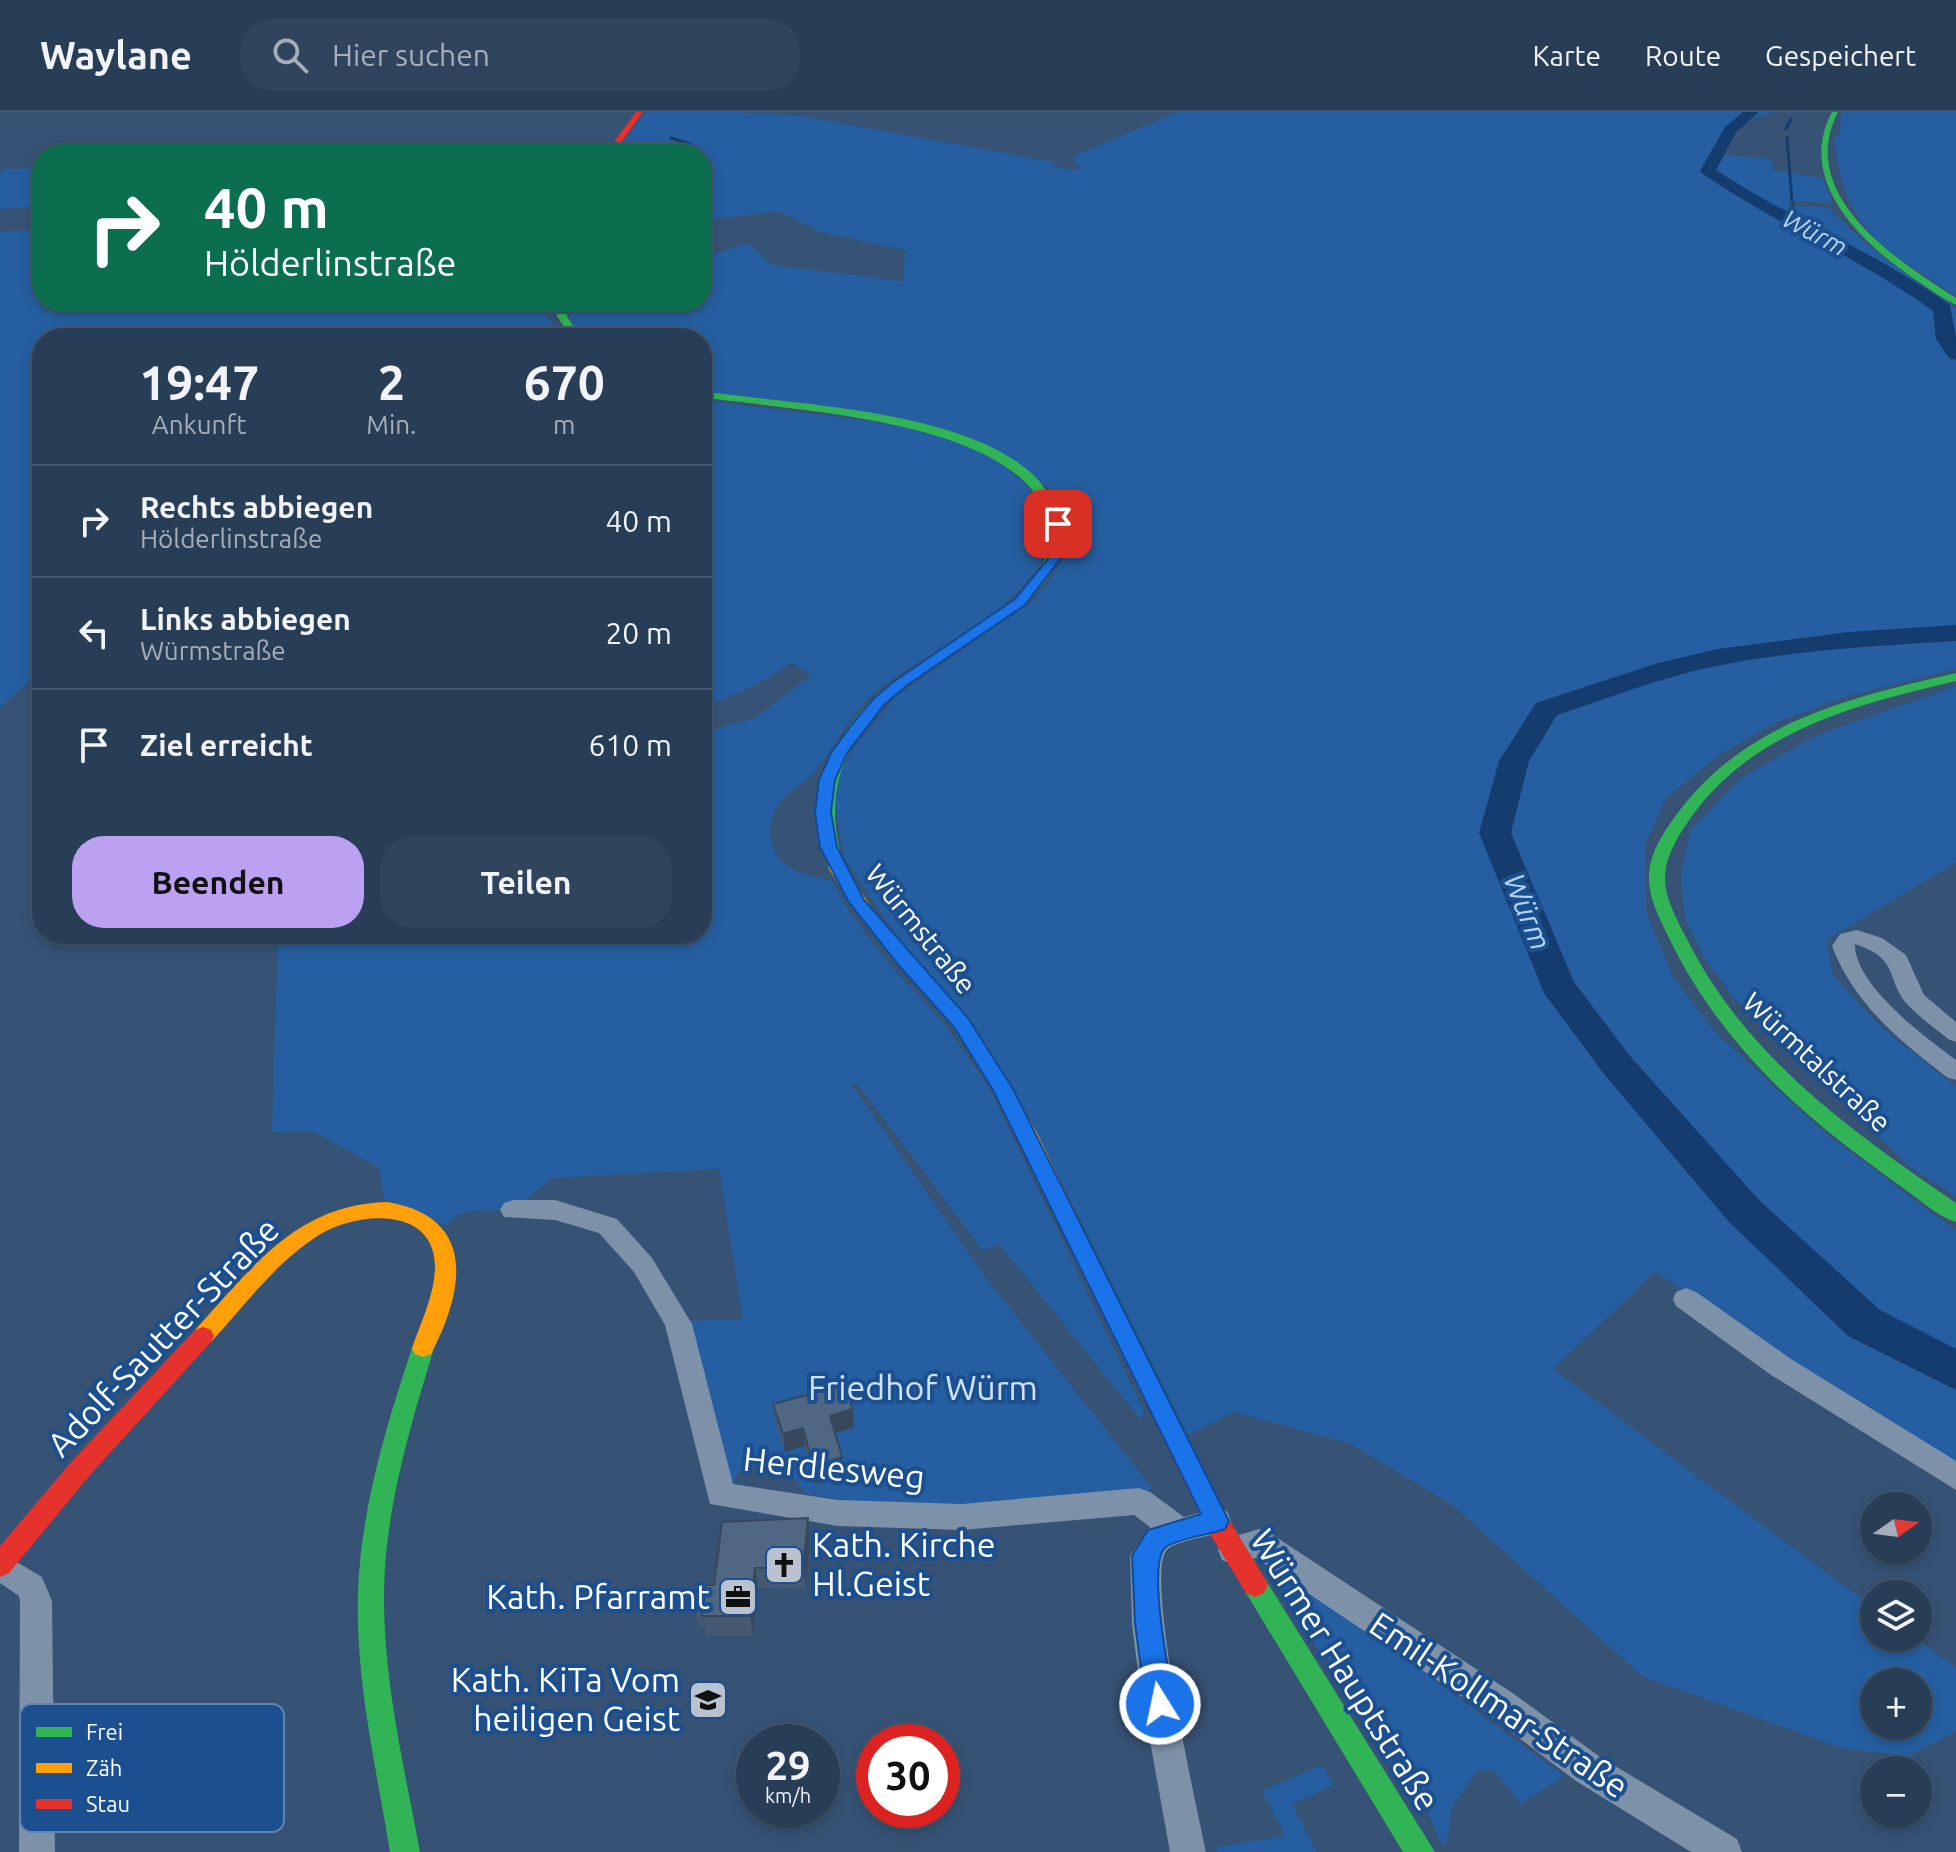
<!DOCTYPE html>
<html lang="de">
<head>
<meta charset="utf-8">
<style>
  body { margin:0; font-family:Ubuntu,sans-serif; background:#30455d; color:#f1f3f6; height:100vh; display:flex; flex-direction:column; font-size:30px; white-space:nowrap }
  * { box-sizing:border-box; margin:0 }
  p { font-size:26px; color:#a5aeba }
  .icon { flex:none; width:44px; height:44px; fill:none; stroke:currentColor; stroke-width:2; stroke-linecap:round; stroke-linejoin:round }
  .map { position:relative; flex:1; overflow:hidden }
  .details { position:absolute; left:32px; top:216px; width:680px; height:616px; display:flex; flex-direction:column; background:#283e57; border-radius:32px; box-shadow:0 4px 12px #0003,0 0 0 2px #44576d }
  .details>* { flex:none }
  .hud { position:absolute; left:32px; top:32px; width:680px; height:168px; border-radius:32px; box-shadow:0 4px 12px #0003,0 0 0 2px #44576d; background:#0b6e4f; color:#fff; overflow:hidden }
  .needle { width:52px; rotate:76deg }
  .buttons { position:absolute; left:1860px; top:1380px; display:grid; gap:16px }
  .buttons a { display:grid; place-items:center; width:72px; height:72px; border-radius:50%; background:#283e57; box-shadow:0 4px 12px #0003,0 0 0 2px #44576d; font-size:40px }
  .speed { position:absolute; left:736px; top:1612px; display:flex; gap:16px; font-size:40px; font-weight:700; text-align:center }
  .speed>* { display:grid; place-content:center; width:104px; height:104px; border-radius:50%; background:#283e57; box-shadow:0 4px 12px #0003,0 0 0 2px #44576d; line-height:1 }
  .speed small { font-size:20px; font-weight:400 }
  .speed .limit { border:12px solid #d22; background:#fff; color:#111 }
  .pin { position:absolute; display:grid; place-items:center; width:68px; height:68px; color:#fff; margin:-34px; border-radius:16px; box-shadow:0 4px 12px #0006 }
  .me { position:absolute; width:88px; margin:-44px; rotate:350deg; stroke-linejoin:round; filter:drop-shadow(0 0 6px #0008) }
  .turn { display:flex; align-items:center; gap:28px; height:168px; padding:0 40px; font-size:36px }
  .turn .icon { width:104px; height:104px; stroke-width:2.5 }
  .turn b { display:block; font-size:56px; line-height:68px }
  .eta { display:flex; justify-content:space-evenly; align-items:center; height:136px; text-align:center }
  .eta b { font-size:48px; font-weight:700; line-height:56px }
  .primary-button { display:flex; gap:16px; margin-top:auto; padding:16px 40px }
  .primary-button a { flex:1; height:92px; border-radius:32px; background:#bca0f2; color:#111; font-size:32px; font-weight:700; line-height:92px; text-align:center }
  .primary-button a+a { background:#30455d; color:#f1f3f6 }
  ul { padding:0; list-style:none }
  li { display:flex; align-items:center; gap:24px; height:112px; padding:0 40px; border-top:2px solid #44576d }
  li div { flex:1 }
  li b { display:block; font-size:30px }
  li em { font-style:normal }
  header { display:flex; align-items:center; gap:48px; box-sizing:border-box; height:112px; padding:0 40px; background:#283e57; border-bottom:2px solid #44576d }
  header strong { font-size:38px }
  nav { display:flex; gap:44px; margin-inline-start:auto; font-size:28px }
  .search { width:560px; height:72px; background:#30455d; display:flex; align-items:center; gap:20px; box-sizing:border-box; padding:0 28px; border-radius:32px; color:#a5aeba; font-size:30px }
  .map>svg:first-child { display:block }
</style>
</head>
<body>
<header>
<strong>Waylane</strong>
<div class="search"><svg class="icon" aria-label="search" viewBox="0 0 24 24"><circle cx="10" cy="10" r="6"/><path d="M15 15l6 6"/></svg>Hier suchen</div>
<nav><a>Karte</a><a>Route</a><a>Gespeichert</a></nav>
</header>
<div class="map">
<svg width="1956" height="1740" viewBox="0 0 1956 1740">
  <rect width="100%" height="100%" fill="#365274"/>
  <path fill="#265fa1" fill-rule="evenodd" d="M645 0H739L802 4 1048 49 1057 51 1052 55 1076 58 1080 55 1073 46 1076 43 1178 0H1774C1766 4 1757 4 1749 8 1727 18 1721 41 1716 62L1723 42 1771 47 1773 58 1823 66 1832 91 1790 89V94L1828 95C1867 136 1909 165 1956 196V557L1844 585 1777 610 1719 643 1666 686 1645 733 1646 800 1674 866 1715 920 1824 1020 1956 1119V1353L1655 1160 1553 1257 1874 1496V1526H1915L1956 1556V1620L1908 1644 1841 1636 1642 1564 1451 1392 1351 1332 1235 1300 1188 1323 1027 1001 898 826 844 745 834 688 842 657 853 637 898 583 1033 489 1051 467 1064 445 1067 415 1059 392 1044 372 959 323 702 279V226H584L572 211 565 190H702V146L748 131 772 153 903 169 905 138 821 120 779 99 702 109V42H616ZM1874 1570H1918V1614H1874Z
    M1841 0H1956V184C1882 136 1846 121 1834 27L1840 23Z
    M42 56V94L0 97V62L4 57Z
    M42 117V190H526L525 192 546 202 562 226H42V559L0 595V120Z
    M702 287C789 304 916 302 992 346 1014 360 1035 378 1045 403 1074 475 926 540 881 575 852 598 839 628 818 656 808 670 792 675 782 688 766 707 766 737 786 753 798 762 817 765 832 769L848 798 885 847 944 912 988 974 1144 1299 1141 1308 999 1132 983 1139 857 971 852 973 987 1167 1152 1376 1137 1385 985 1395 881 1394 805 1381 790 1361 744 1351 733 1370 725 1371 683 1209 743 1207 719 1057 553 1066 513 1098 469 1099 457 1103 447 1114 384 1087 379 1056 315 1020H272L278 822H702V621L755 606 812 563 792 551 754 574 705 595 702 593Z
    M1956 574V751L1826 828 1833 863 1883 917 1956 975V1084L1910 1055 1735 887 1707 850 1685 807 1681 763 1690 718 1741 666 1815 624Z
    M1280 1461 1399 1542 1564 1664 1521 1692 1494 1658 1477 1659 1452 1696 1447 1729 1442 1733 1408 1656 1358 1579 1317 1536 1276 1465Z
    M1322 1653 1334 1673 1292 1692 1317 1740H1217L1216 1735 1285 1724 1262 1679Z"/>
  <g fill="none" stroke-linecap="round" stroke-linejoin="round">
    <path stroke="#153c6e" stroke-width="3" d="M1786 17 1791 7
      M671 26 690 32 688 36 697 42
      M1787 26 1792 89
      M702 58 708 63 702 75 705 81
      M1784 104 1793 100V93"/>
    <path fill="#153c6e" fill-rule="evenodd" d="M1743 0H1759L1736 20 1716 58C1792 108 1876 140 1950 193L1956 226V248L1949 246 1936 227 1933 199C1861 146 1777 113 1703 62L1700 59 1725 15Z
      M1956 513V529C1876 534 1795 538 1716 554 1662 565 1609 586 1557 603L1529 649 1511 721 1574 870 1630 944 1759 1088 1880 1198 1956 1237V1278L1848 1224 1729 1110 1604 962 1544 881 1479 721 1499 649 1536 591 1658 551 1718 537 1848 520Z"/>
    <path fill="#7d92a8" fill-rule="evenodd" d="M1857 818 1882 826 1906 843 1924 883 1956 910V930L1948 927C1935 916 1920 906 1908 893 1885 868 1901 847 1855 832 1854 873 1925 925 1956 948V968L1948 966C1900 929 1854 892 1832 834L1840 822Z
      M513 1088H555L617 1107 652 1146 692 1212 733 1372 838 1388 962 1392 1139 1376 1150 1380 1184 1405 1216 1396 1227 1399 1231 1409 1227 1419C1212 1424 1179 1428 1168 1437 1142 1454 1198 1701 1206 1740H1170L1139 1568 1132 1512 1130 1444 1150 1415 1134 1403 962 1418 838 1414 710 1392 665 1213 634 1160 599 1121 555 1108 504 1105 500 1098 504 1091Z
      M1686 1176 1696 1180 1791 1247 1956 1349V1378L1771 1263 1676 1194 1673 1187 1676 1180Z
      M1259 1417 1270 1421 1514 1582 1600 1645 1737 1727 1742 1740H1691L1576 1669 1490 1604 1256 1446 1233 1452 1222 1448 1218 1438 1222 1428Z
      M0 1440 42 1465 52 1489 55 1740H19L20 1489 19 1484 0 1471Z"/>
    <path fill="#30b455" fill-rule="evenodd" d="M1832 0H1838C1795 84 1897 148 1956 186V193C1943 187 1931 178 1919 170 1866 135 1794 71 1832 0Z
      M554 190H564L567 204 581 226H571L557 204Z
      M702 279C795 293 956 297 1029 359 1043 371 1052 386 1059 403 1068 429 1058 455 1040 475 990 532 903 559 861 619 831 663 829 707 845 757L843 761 837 762 829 757C811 699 819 652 857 604 904 546 988 527 1033 467 1049 445 1055 425 1045 400 1009 306 789 299 702 285Z
      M1956 561V569C1858 592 1754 618 1692 704 1680 721 1666 742 1665 764 1664 785 1677 808 1687 827 1745 944 1851 1019 1956 1091V1110C1939 1105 1924 1091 1910 1081 1863 1047 1815 1012 1774 971 1730 927 1695 880 1668 824 1660 807 1649 787 1649 768 1648 743 1663 721 1677 702 1746 609 1849 586 1956 561Z
      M423 1227 431 1230 434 1236C410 1315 385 1397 384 1480 383 1568 404 1654 420 1740H390C376 1654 355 1567 358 1480 361 1396 386 1315 412 1236L415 1230Z
      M1255 1461 1264 1465 1435 1740H1403L1246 1481 1242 1473 1246 1465Z"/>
    <path fill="#ff9f0a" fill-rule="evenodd" d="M837 752 843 753 873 798 961 898 997 951 1037 1021 1119 1191 1116 1197 1108 1200 1100 1197C1054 1108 1020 1014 964 930 924 869 867 820 829 757Z
      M388 1090C478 1106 464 1179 431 1242L423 1245 415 1242 412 1236C421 1210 435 1182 435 1154 434 1093 356 1100 319 1123 276 1150 245 1193 211 1230L203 1233 195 1230 192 1224 195 1218C252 1156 296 1092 388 1090Z"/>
    <path fill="#e5322d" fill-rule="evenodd" d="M636 0H643L613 42H605Z
      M1108 1182 1116 1185 1225 1401 1264 1465 1268 1473 1264 1481 1255 1485 1246 1481 1207 1417 1097 1191 1100 1185Z
      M203 1215 211 1218 214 1224 211 1230 90 1363 9 1461 0 1465V1434L72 1349 195 1218Z"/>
  </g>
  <path fill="#455971" d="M773 1292 854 1316 835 1321 842 1345 843 1363 815 1372 805 1334 785 1340 776 1311Z
    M810 1427 806 1477 758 1476 753 1524H706L705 1515H698L694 1495 714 1473Z"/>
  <path fill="#38485c" d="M853 1297 854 1316 831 1322 830 1304Z
    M803 1316 805 1334 785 1340 783 1322Z
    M842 1345 843 1363 815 1372 813 1354Z
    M808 1406 810 1427 806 1477 803 1456Z
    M755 1456 758 1476 753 1524 750 1504Z"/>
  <path fill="#506783" stroke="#38485c" stroke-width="2" d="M844 1273 853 1297 830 1304 842 1345 813 1354 803 1316 783 1322 773 1292Z
    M808 1406 803 1456H755L750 1504H702L703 1495H694L697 1473H714L722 1410Z"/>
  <path fill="#1a73e8" stroke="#114b97" stroke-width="2" d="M1053 409 1064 412 1065 428 1060 447 1025 493 906 574 884 593 847 641 835 668 831 700 837 735 864 788 968 906 1013 977 1229 1409 1225 1417C1209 1423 1179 1426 1166 1435 1146 1449 1170 1566 1174 1592L1170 1601 1160 1605 1150 1601 1146 1592 1135 1512 1132 1444 1148 1418 1201 1402 993 978 954 915 901 856 848 789 820 735 815 700 819 668 831 641 853 611 873 587 896 568 1015 487 1048 447Z"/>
  <defs>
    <g id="church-square" transform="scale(2)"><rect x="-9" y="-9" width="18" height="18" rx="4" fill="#b9c2ce" stroke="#1b4f8f"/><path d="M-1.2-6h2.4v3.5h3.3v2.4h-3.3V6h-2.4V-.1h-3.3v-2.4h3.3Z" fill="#111"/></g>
    <g id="office-square" transform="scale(2)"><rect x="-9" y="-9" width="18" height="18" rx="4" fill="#b9c2ce" stroke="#1b4f8f"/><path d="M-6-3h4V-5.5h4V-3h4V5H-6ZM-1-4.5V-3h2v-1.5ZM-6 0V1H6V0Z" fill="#111"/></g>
    <g id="school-square" transform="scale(2)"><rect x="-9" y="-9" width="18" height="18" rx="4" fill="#b9c2ce" stroke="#1b4f8f"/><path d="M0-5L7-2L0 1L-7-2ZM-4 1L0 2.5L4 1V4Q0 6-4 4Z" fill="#111"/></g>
  </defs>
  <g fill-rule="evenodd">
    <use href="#church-square" x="784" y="1453"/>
    <use href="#office-square" x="738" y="1485"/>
    <use href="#school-square" x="708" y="1588"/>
  </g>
  <g text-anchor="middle" stroke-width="8" stroke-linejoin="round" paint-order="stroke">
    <g font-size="26" font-style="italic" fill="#b5d3f5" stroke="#1b4f8f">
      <text transform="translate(1815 121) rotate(28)" y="9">Würm</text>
    </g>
    <g font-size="28" fill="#fff" stroke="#1b4f8f">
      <text transform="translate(921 817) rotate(51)" y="10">Würmstraße</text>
      <text transform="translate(1817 950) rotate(43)" y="10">Würmtalstraße</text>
    </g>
    <g font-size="30" font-style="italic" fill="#b5d3f5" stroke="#1b4f8f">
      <text transform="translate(1527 800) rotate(68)" y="10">Würm</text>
    </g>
    <g font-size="34" fill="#fff" stroke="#1b4f8f">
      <text transform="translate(163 1225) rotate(-46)" y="12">Adolf-Sautter-Straße</text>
      <text transform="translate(834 1356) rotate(6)" y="12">Herdlesweg</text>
      <text transform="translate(1345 1558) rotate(58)" y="12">Würmer Hauptstraße</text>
      <text transform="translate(1499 1593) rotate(34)" y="12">Emil-Kollmar-Straße</text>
    </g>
    <g font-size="34" fill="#cfe3fa" stroke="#1b4f8f">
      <text x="923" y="1288">Friedhof Würm</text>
    </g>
    <g font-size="34" fill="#fff" stroke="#1b4f8f" text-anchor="end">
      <text x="812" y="1445" text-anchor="start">Kath. Kirche<tspan x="812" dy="39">Hl.Geist</tspan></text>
      <text x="710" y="1497">Kath. Pfarramt</text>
      <text x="680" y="1580">Kath. KiTa Vom<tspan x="680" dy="39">heiligen Geist</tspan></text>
    </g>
  </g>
  <rect x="20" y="1592" width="264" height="128" rx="12" fill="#1b4f8f" stroke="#5f84b1" stroke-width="2"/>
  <rect x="36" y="1615" width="36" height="10" fill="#30b455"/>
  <rect x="36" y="1651" width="36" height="10" fill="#ff9f0a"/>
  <rect x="36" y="1687" width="36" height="10" fill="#e5322d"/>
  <g font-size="22" fill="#fff">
    <text x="86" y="1628">Frei</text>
    <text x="86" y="1664">Zäh</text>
    <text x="86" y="1700">Stau</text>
  </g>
</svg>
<div class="buttons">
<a><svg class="needle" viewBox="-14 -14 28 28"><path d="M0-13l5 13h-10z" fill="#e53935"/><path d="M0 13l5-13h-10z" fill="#a5aeba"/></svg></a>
<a><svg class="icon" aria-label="layers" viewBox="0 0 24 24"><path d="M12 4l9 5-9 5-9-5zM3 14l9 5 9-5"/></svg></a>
<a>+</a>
<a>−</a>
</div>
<div class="speed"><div>29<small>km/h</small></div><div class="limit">30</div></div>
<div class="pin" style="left:1058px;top:412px;background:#d93025"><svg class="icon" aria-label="arrive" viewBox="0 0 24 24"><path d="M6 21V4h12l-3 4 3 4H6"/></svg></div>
<svg class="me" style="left:1160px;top:1592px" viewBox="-20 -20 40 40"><circle r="17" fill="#1a73e8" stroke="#fff" stroke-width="3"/><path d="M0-11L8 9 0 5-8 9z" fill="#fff"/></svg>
<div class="hud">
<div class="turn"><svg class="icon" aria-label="right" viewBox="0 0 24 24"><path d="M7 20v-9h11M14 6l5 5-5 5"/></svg><div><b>40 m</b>Hölderlinstraße</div></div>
</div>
<section class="details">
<div class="eta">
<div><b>19:47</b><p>Ankunft</p></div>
<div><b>2</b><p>Min.</p></div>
<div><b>670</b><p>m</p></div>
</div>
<ul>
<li><svg class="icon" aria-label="right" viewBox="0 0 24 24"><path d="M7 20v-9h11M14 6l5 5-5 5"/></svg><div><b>Rechts abbiegen</b><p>Hölderlinstraße</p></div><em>40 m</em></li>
<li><svg class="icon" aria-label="left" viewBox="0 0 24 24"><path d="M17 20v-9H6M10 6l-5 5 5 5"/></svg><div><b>Links abbiegen</b><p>Würmstraße</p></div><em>20 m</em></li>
<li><svg class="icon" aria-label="arrive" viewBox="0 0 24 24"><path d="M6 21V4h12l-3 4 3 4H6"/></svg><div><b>Ziel erreicht</b></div><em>610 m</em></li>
</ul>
<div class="primary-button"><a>Beenden</a><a>Teilen</a></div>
</section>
</div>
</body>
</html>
